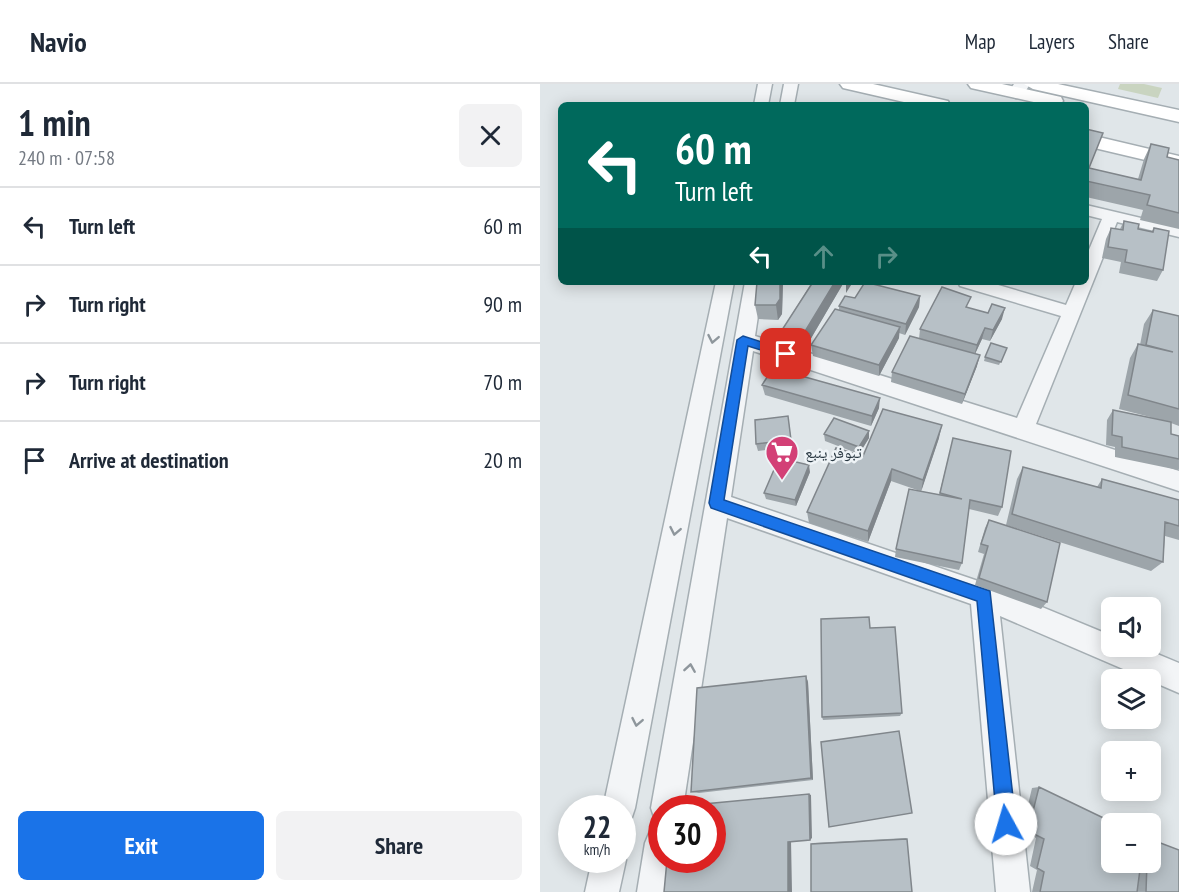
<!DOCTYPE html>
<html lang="en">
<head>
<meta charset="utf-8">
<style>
  body { margin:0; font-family:"PT Sans Narrow","Noto Naskh Arabic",sans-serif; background:#f2f2f3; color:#1f2937; height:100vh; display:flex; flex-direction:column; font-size:22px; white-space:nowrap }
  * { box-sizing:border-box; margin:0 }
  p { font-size:20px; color:#747a83 }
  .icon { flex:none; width:33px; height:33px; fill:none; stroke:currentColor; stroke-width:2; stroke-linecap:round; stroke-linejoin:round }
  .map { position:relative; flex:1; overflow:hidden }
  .panel { display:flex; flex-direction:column; background:#fff; width:540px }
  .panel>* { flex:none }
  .hud { position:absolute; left:18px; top:18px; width:531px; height:183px; border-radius:9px; box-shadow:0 3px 15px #0003; background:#00695c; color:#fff; overflow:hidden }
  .controls { position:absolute; left:561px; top:513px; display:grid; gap:12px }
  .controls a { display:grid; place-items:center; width:60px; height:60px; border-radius:9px; background:#fff; box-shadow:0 3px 15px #0003; font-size:30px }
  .speed { position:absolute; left:18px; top:711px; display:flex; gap:12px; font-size:30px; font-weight:700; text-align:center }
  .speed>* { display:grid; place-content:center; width:78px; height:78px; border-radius:50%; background:#fff; box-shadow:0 3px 15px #0003; line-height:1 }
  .speed small { font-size:15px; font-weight:400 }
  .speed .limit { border:9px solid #d22; background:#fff; color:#111 }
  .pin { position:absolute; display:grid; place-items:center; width:51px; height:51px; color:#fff; margin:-26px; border-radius:12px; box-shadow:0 3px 9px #0006 }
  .me { position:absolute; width:66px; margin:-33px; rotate:354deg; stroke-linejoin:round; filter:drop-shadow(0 0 4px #0008) }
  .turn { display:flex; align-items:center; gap:21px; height:126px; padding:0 18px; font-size:27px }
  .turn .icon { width:78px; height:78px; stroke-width:2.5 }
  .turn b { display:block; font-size:42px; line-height:51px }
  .lanes { display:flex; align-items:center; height:57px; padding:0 18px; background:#0003; justify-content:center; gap:30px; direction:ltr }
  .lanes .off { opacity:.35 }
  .round { display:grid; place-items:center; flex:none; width:63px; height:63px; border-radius:9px; background:#f2f2f3 }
  .summary { display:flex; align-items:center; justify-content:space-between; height:102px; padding:0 18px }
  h1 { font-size:36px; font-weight:600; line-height:45px }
  .action { display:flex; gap:12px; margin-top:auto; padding:12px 18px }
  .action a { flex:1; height:69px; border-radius:9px; background:#1a73e8; color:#fff; font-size:24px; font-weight:600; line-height:69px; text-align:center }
  .action a+a { background:#f2f2f3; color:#1f2937 }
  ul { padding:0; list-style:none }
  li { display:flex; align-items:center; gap:18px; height:78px; padding:0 18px; border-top:2px solid #e0e1e3 }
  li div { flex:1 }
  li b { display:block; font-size:22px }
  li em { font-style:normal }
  header { display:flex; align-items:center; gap:36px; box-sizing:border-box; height:84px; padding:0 30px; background:#fff; border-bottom:2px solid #e0e1e3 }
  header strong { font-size:28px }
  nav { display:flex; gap:33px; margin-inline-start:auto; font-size:21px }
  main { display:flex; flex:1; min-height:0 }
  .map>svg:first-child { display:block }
</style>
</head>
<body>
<header>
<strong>Navio</strong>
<nav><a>Map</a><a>Layers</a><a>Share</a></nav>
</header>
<main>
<section class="panel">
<div class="summary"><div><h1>1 min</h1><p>240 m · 07:58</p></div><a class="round"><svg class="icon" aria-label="close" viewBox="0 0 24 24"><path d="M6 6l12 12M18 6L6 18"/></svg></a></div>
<ul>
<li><svg class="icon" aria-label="left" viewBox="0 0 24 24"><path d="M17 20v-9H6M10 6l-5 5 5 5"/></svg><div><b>Turn left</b></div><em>60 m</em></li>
<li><svg class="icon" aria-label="right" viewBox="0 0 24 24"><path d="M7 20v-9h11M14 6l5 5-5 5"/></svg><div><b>Turn right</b></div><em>90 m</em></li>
<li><svg class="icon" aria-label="right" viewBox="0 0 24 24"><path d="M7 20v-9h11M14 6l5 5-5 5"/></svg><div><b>Turn right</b></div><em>70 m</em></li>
<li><svg class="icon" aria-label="arrive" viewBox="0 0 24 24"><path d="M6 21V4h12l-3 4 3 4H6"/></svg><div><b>Arrive at destination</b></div><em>20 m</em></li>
</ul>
<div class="action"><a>Exit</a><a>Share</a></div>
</section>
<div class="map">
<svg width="639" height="808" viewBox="0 0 639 808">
  <rect width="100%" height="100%" fill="#e0e6e9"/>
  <path fill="#c9d4c0" d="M580 0H604L622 4 618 14 578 5Z"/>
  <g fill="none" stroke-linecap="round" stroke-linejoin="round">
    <g stroke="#a5aeb3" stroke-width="3">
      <path id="minor" d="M218 0H232L228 21H214Z
        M244 0H258L254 21H240Z
        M546 121 639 143V153L577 138 496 340 639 387V407L213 267 191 413 444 499 572 552V562H598L639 579V609L460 532 490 808H456L431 520 187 434 143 724H122V738L115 736 111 724 205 198H223L215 252 477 334 521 232 420 202 418 198H448L526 221 536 198H546V173L562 135 546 131Z
        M176 198H194L95 724 91 736 82 739V724H63Z
        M122 742V776H136L131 808H97L105 759 110 747Z
        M82 768 86 776 79 808H45L52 776H82Z"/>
    </g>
    <g stroke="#a5aeb3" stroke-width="3">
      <path id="tertiary" d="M474 0H490L482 13 476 14 468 9Z"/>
    </g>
    <g stroke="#a5aeb3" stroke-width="3">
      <path id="secondary" d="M300 0H333L408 17 410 21H377L303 4Z
        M428 0H462L521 13 523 17 520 21H507L431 4Z
        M484 0H518L639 26V38L493 5Z
        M546 50 639 72V84L546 62Z"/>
    </g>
    <use href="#minor" fill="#f3f5f7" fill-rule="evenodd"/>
    <use href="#tertiary" fill="#f3f5f7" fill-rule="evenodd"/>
    <use href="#secondary" fill="#fff" fill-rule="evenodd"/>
  </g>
  <path fill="#9da5aa" d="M546 45 550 85 598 95 604 75 611 60 627 73 639 76V145L600 136 603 126 546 113Z
    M584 137 598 145 612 147 614 144 623 186 617 197 579 189 581 178 562 174 566 155 571 144 580 145Z
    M217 198H243L242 230 238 236 218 235 215 221Z
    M271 198H304L263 268 242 263 240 249 272 198Z
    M380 212 379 223 365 251 359 249V254L339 292 273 272 271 261 299 226V222L315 214Z
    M428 224 462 235 450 257 442 255 435 270 437 282 422 320 351 298 352 288 379 255 380 245Z
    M613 226 639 232V342L631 339V350L639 352V385L638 386 575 373V363L566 361 567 336 573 326 614 334 579 325 590 274 598 260 600 261 604 240Z
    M467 264 459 281 444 277 445 273Z
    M222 301 339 324 331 342 225 311Z
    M249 339 252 363 218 367 216 360Z
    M284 350 329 354 319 370 285 357Z
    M399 354 381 407 399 411 413 354 462 423 458 432 429 425 422 479 419 486 355 473 356 465 380 407 351 397 328 458 269 439 267 428 323 372Z
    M483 383 557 403 562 395 639 416V456L625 452 623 478 611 487 466 441 477 395Z
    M270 388 256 422 226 415 224 409Z
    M449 436 507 518 501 525 435 501 444 470 438 468 445 444Z
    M330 544 362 629 360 632 283 636 282 633Z
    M266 592 268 598 273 696 159 709 151 708Z
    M499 703 572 778H610L639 808H492L497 786 490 782 496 754 482 746 492 704Z
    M366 754 367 755 271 760 273 759Z"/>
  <path fill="#80868b" d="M240 198H243L242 230 238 236 236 221Z
    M295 198H304L263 268 261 254Z
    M306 198H313L306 209Z
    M380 212 379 223 365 251 366 240Z
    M465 224 462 235 450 257 453 246Z
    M360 243 359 254 339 292V281Z
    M445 244 442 255 434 272 437 261Z
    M440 271 437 282 422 320 425 310Z
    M340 314 339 324 331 342 332 332Z
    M402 341 399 354 381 408 383 396Z
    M329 347V354L319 370V363Z
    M269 381 270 388 256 422 255 416Z
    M352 385 351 397 328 458V447Z
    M266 592 268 598 273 696 271 694Z
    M269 710 271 711 272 754 270 756Z
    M251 756 252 808H248V758Z"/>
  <path fill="#b7c0c6" stroke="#80868b" stroke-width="1.5" d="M546 45 563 49 549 84 601 96 611 60 629 64 627 73 639 76V129L607 121 610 111 546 97Z
    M584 137 599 140 598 145 613 148 614 144 629 147 623 186 585 178 587 166 568 163 571 144 583 146Z
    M217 198H240V215L236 221H215Z
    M273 198H295L261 254 240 249Z
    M325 198 380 212 366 240 299 222 305 212 315 214Z
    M402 203 431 213 426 223 448 229 452 220 465 224 453 246 445 244 437 261 380 245Z
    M295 225 360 243 339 281 271 261Z
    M613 226 639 232V325L588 311 598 260 633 268 606 261Z
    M370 252 440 271 425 310 352 288Z
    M451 259 467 264 461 278 445 273Z
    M233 284 340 314 332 332 222 301Z
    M343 325 402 341 383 396 352 385 328 447 267 428 296 364 323 372Z
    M573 326 631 338V350L639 352V375L582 363V353L572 351Z
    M248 332 251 356 216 360 215 336Z
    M294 334 329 347 319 363 284 350Z
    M413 354 471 367 462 423 430 416 422 479 356 465 369 405 422 415 400 409Z
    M239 374 269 381 255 416 224 409Z
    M483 383 561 404 562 395 639 416V442L625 438 623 478 472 430Z
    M449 436 520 459 507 518 439 494 448 462 441 460Z
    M329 533 330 544 355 543 362 629 282 633 281 535Z
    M266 592 271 694 151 708 157 604Z
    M359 647 372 729 289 743 281 658Z
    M499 703 576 740H572V778H601L597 808H500L504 788 497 784 504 755 488 747Z
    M269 710 270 756 248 758V808H124L127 776H172V724H132V723Z
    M367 755 372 808H271V760Z
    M610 755 639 766V808H606L607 778H610Z"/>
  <defs><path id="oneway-chevron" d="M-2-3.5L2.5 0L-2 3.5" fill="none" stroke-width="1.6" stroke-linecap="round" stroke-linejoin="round" transform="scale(1.5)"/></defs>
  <g stroke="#8e969c">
    <use href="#oneway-chevron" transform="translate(173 255) rotate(101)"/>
    <use href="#oneway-chevron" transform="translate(135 447) rotate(101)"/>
    <use href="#oneway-chevron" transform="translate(150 584) rotate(-81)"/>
    <use href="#oneway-chevron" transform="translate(97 638) rotate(101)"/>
  </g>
  <path fill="#1a73e8" stroke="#114b97" stroke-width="1.5" d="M203 252 250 267 252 270 246 274 208 262 184 416 450 507 476 740 473 746 466 749 460 746 457 740 437 517 171 424 169 419 197 256Z"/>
  <defs>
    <g id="supermarket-pin" transform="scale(1.725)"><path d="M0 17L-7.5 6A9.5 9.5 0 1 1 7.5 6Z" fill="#d34076" stroke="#eff4f7"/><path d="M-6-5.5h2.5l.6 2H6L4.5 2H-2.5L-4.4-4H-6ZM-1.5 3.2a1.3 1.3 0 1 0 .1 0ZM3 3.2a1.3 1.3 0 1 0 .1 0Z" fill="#fff"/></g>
  </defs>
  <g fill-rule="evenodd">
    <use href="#supermarket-pin" x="242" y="368"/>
  </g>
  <g text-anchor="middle" stroke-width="5" stroke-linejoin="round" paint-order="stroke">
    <g font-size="16" fill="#283741" stroke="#eff4f7" text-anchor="start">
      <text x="265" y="374">تبوفر ينبع</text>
    </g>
  </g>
</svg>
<div class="controls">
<a><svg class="icon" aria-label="sound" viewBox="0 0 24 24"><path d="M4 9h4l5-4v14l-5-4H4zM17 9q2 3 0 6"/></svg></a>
<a><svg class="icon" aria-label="layers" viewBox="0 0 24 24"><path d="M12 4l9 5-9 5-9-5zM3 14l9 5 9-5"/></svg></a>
<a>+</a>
<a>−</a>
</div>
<div class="speed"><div>22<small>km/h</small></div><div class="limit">30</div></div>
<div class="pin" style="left:246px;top:270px;background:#d93025"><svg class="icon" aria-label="arrive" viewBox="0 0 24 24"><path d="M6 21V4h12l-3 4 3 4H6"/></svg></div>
<svg class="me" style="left:466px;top:740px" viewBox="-20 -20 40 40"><circle r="19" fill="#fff"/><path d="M0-13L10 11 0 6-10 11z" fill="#1a73e8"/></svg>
<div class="hud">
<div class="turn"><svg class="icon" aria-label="left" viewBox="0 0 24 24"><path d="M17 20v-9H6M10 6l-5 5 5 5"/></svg><div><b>60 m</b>Turn left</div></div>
<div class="lanes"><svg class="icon" aria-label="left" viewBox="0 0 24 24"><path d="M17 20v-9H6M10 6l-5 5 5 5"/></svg><svg class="icon off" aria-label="ahead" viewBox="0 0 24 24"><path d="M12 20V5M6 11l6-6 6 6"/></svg><svg class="icon off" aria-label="right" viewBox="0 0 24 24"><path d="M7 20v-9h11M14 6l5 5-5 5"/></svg></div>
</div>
</div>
</main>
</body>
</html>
